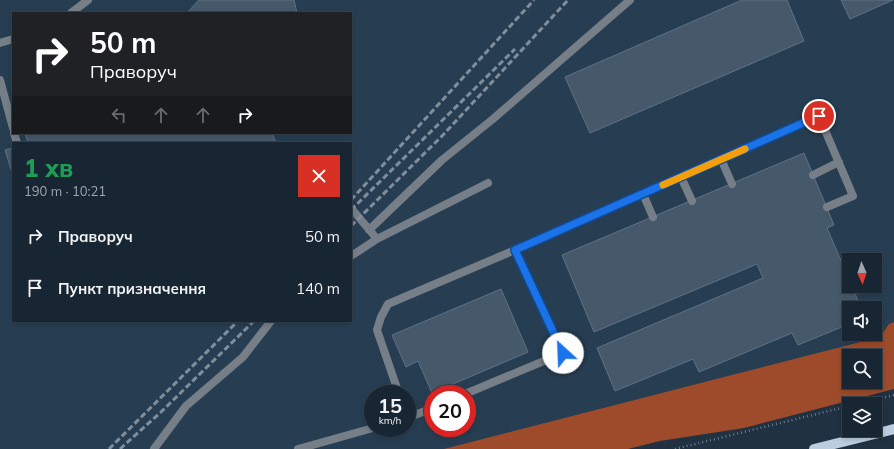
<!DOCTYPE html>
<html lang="uk">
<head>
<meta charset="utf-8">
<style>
  body { margin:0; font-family:Mulish,sans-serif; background:#212d3a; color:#f1f3f6; height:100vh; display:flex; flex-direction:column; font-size:15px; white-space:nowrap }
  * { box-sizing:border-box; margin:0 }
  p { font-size:13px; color:#9fa5ac }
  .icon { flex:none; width:22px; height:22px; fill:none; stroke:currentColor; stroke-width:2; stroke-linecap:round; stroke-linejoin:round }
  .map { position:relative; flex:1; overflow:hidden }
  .details { position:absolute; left:12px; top:142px; width:340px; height:180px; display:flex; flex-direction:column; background:#182532; border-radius:0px; box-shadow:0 2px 6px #0003,0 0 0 1px #36424d }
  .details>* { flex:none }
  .banner { position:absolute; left:12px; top:12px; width:340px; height:122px; border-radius:0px; box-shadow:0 2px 6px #0003,0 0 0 1px #36424d; background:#202124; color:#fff; overflow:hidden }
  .needle { width:26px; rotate:177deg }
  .controls { position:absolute; left:842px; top:253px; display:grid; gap:8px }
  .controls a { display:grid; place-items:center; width:40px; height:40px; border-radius:0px; background:#182532; box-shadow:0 2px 6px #0003,0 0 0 1px #36424d; font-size:20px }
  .speed { position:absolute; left:364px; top:385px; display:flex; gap:8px; font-size:20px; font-weight:700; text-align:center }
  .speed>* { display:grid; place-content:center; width:52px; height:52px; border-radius:50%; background:#182532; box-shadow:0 2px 6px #0003,0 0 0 1px #36424d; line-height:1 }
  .speed small { font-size:10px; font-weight:400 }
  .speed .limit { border:6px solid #d22; background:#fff; color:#111 }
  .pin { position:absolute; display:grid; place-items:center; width:34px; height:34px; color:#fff; margin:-17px; border:2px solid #fff; border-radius:50%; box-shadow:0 1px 4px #0007 }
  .me { position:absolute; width:44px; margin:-22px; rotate:335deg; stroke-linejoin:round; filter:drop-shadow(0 0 3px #0008) }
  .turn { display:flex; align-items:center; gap:14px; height:84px; padding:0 12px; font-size:18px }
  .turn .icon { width:52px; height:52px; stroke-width:2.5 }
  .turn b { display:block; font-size:28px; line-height:34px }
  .lanes { display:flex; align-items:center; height:38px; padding:0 12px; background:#0003; justify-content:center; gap:20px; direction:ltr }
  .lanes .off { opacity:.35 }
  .round { display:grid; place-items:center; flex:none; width:42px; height:42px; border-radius:0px; background:#212d3a }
  .overview { display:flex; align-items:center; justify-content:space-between; height:68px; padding:0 12px }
  h1 { font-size:24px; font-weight:800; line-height:30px; color:#1e9e55 }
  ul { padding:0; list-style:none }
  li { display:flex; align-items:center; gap:12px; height:52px; padding:0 12px }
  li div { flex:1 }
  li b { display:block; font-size:15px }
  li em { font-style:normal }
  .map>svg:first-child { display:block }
</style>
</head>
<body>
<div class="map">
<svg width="894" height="449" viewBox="0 0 894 449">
  <rect width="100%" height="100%" fill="#203142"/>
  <path fill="#273e52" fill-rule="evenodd" d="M0 0H894V379L603 449H0ZM13 13H351V133H13ZM13 143H351V321H13ZM849 260H875V286H849ZM849 308H875V334H849ZM849 356H875V382H849ZM373 394H407V428H373ZM433 394H467V428H433Z"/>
  <path fill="#9d4b2a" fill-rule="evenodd" d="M894 322V389L744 428 660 441 628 449H444L880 337 889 324ZM849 356H875V382H849Z"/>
  <path fill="#46596b" stroke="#5e7284" d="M199 0H294L297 13H187Z
    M742 0H787L804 41 590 133 565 77Z
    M841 0H893L850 19Z
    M25 133H272L276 143H28Z
    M13 148V176L5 150Z
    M804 153 834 225 827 228 849 279V286H852L861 308H849V324L798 345 792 333 699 372 693 359 615 391 597 348 763 278 757 264 594 332 562 255Z
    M501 289 528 352 432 393 418 361 406 367 392 335Z"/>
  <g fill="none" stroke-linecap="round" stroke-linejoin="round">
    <path stroke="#6e7d8c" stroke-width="2.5" stroke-dasharray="1 3" stroke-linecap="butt" d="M858 404 894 395
      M675 449 849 406"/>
    <path stroke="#767e87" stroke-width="8" d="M71 13 88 0
      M0 43 13 39
      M0 80 13 128
      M14 133 17 143
      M721 159 732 184
      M813 175 839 162
      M681 177 692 201
      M643 194 653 217
      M351 208 377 239 351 256
      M369 230 442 160 493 119 630 0
      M377 239 488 183
      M399 394 377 330 381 317 388 304 515 250
      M465 394 563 353 515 250 819 116 853 196 827 207
      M407 418 433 408
      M154 449 186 406 243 357 271 321
      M298 449 373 428"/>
    <path stroke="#bbcddf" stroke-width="10" d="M814 449 894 429"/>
    <path stroke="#808e9c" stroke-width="3" stroke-dasharray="6 3" stroke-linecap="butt" d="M351 200 534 0
      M351 210 515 49
      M351 226 443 135 568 0
      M109 449 238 321
      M120 449 161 412 254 321"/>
  </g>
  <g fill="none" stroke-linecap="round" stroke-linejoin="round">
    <g stroke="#114b97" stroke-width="10">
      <path id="route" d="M563 353 515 250 819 116"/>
    </g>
    <use href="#route" stroke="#1a73e8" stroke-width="7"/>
    <path stroke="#f59e0b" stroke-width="7" d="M663 185 745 149"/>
  </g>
</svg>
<div class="controls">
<a><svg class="needle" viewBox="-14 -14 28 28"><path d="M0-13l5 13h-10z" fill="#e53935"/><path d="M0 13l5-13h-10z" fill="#9fa5ac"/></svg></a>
<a><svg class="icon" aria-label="sound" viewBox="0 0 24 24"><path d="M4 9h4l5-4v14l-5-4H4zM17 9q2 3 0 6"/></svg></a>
<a><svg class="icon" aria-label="search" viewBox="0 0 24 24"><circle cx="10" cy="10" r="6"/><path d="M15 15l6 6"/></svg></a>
<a><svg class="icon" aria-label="layers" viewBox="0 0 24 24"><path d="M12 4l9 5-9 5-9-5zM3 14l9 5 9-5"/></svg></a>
</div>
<div class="speed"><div>15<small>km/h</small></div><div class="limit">20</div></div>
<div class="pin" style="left:819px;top:116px;background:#d93025"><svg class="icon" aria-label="arrive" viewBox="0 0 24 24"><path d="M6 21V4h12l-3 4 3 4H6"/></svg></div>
<svg class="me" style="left:563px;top:353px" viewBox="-20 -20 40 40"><circle r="19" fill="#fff"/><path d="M0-13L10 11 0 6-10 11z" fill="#1a73e8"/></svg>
<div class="banner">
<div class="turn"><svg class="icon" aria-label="right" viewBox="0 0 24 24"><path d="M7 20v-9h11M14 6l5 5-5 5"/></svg><div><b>50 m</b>Праворуч</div></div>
<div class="lanes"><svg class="icon off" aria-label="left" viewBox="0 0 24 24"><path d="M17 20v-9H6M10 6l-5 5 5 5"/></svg><svg class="icon off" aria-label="ahead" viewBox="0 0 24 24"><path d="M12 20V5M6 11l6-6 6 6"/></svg><svg class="icon off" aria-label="ahead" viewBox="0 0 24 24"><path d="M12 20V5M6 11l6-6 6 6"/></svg><svg class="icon" aria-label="right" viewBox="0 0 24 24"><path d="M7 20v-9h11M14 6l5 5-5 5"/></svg></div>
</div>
<section class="details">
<div class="overview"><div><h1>1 хв</h1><p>190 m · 10:21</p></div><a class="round" style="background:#d93025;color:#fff"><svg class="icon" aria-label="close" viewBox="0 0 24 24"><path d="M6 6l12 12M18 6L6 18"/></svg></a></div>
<ul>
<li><svg class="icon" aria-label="right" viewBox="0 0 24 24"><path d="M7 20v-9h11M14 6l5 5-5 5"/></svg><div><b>Праворуч</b></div><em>50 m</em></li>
<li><svg class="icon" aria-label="arrive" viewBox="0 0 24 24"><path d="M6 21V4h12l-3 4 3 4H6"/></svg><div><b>Пункт призначення</b></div><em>140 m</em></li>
</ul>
</section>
</div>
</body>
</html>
